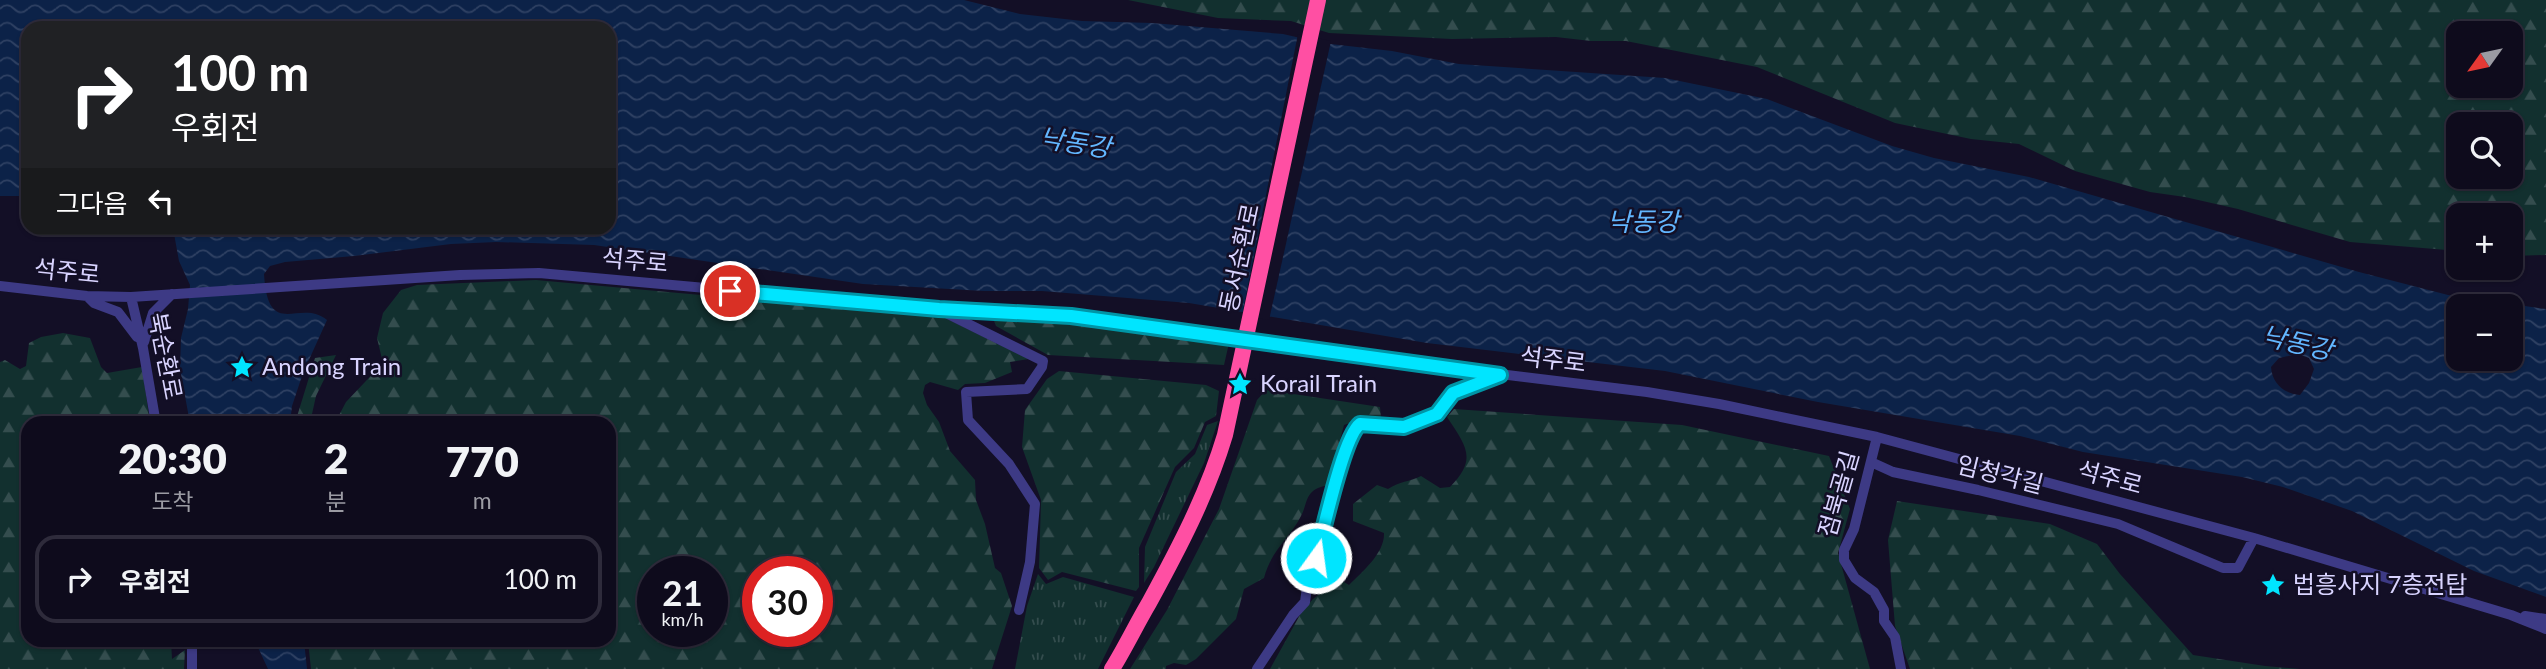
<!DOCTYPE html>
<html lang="ko">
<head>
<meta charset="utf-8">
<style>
  body { margin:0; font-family:Lato,"Noto Sans KR",sans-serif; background:#1c1929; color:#f1f3f6; height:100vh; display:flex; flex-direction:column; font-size:26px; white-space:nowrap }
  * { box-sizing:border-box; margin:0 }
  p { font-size:23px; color:#9b9ba3 }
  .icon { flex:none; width:38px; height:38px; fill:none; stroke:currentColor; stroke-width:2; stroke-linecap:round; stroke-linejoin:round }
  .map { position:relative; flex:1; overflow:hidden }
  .drawer { position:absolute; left:21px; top:416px; width:595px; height:231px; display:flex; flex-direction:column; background:#0e0b1c; border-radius:21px; box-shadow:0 2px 5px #0004,0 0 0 2px #2e2b3b }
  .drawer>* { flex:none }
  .banner { position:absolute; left:21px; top:21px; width:595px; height:214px; border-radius:21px; box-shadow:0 2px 5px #0004,0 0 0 2px #2e2b3b; background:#202124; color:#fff; overflow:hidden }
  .needle { width:46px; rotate:237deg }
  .controls { position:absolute; left:2446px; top:21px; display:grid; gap:14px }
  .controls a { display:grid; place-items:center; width:77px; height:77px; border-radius:14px; background:#0e0b1c; box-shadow:0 2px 5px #0004,0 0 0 2px #2e2b3b; font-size:35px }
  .speed { position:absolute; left:637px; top:556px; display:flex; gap:14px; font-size:35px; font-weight:700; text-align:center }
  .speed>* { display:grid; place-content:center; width:91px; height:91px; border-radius:50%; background:#0e0b1c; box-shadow:0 2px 5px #0004,0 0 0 2px #2e2b3b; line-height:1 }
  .speed small { font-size:18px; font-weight:400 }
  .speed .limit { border:10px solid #d22; background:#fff; color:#111 }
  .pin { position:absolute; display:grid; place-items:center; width:60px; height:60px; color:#fff; margin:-30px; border:4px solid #fff; border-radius:50%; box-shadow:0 2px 7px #0007 }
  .me { position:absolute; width:77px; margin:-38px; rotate:14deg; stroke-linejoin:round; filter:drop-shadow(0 0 5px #0008) }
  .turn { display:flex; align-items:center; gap:24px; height:147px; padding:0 35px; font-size:32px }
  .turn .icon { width:91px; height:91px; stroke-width:2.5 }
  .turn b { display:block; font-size:49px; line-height:60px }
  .then { display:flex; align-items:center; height:66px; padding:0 35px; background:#0003; gap:14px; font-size:26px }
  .eta { display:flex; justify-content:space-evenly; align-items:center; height:119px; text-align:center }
  .eta b { font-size:42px; font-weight:800; line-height:49px }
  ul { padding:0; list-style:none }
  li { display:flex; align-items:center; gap:21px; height:88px; margin:0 14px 10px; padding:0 21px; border:4px solid #2e2b3b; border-radius:21px }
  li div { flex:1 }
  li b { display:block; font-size:26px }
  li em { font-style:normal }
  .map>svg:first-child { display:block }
</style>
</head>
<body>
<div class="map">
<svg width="2546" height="669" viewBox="0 0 2546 669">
  <defs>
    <pattern id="grass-tufts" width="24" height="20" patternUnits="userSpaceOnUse" patternTransform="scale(1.75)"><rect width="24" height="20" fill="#12302f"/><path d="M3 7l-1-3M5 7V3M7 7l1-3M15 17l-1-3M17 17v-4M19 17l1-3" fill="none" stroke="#344d4e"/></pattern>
    <pattern id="forest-firs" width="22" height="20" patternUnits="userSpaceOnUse" patternTransform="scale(1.75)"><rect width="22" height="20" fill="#12302f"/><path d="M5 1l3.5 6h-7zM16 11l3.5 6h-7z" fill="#344d4e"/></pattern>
    <pattern id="water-waves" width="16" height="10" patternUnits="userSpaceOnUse" patternTransform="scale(1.75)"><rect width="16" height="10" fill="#0c2248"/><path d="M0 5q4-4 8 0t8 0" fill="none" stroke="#2f4163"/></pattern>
  </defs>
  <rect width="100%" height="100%" fill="#130f26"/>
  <path fill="url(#grass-tufts)" d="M1218 421 1204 463 1154 567 1144 583 1145 547 1176 472 1195 454 1207 425Z
    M1038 574 1046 584 1063 577 1134 597 1098 669H1015L1027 606Z"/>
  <path fill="url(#forest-firs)" fill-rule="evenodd" d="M1128 0H2546V255L2511 256V215H2459V251L2350 242 2238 209 2185 197 2150 192 2075 171 2019 144 1971 139 1895 123 1757 67 1626 41H1591L1556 37 1452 39 1329 33 1291 21 1218 18ZM2459 33H2511V86H2459ZM2459 124H2511V177H2459Z
    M536 280 943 317 1029 359 1010 362 1012 372 985 383 965 384 958 390 930 382 925 385 923 393 927 405 939 422 950 451 975 480 976 500 985 524 995 568 1001 573 1012 606 992 669H311L308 641 609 640V424L335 423 346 402 383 363 377 338 383 313 401 290 417 285ZM653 572H712V632H653ZM758 572H817V632H758Z
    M994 321H1038L1229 343 1224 365 1048 355 996 326Z
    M63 333 90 338 101 367 107 373 142 367 150 423 28 424V640L171 641 172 659 185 650 184 669H0V362L5 360 20 369 26 366 29 343 41 337Z
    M336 355 316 396 310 423H295L315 358Z
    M1059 371 1206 385 1219 391 1216 416 1205 422 1194 448 1175 467 1139 548V587L1136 591 1062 572 1048 580 1039 568 1041 500 1022 447 1025 410 1047 379Z
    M1266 390 1380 407 1381 418 1361 419 1344 425 1328 485C1324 486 1316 488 1313 491 1305 498 1306 507 1301 516 1290 538 1271 550 1264 578L1244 589 1236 619 1196 659 1186 665 1174 663 1166 666V669H1130L1167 610 1219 509 1257 400Z
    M1454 409 1682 425 1829 456 1850 509 1838 553 1870 669H1270L1301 613 1313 599 1339 579 1349 585C1362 572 1385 553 1384 533L1353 521V504L1377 485 1388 489C1400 481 1409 482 1421 476L1440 488 1450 487C1478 459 1466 446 1447 417Z
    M1897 501 2050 524 2097 544 2120 574 2193 655 2265 666 2300 669H1910L1895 626 1888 540Z"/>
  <path fill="url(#water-waves)" fill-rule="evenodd" d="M0 0H964L1020 14 1082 21 1152 23 1283 34 1322 43 1392 51 1459 64 1665 78 1767 99 1892 146 1934 158 2029 177 2359 272 2448 295 2546 309V597L2474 571 2352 511 2283 487 2242 477 2083 452 2020 436 1818 402 1665 371 1427 343 1189 303 1042 291H984L863 284 594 245 496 242 451 244 354 256 285 262 270 266 264 274C268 342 300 297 327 320L303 373 292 406 290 423H190L180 369 181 338 188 309 190 285 179 261 173 228H609V28H28V196H0ZM2459 306H2511V359H2459ZM2298 354 2309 358 2314 369 2309 383 2300 395C2284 394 2272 383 2271 367L2279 358Z
    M255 641H304L307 669H268Z"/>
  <path fill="#130f26" d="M1298 34 1331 41 1269 320 1242 316Z"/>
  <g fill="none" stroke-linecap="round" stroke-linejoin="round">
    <path stroke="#3d3a85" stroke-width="10" d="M0 286 87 296 131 297 460 275 539 273 939 309 1071 316 1187 330 1344 355 1647 392 1719 404 1877 437 2254 538 2511 615 2546 629
      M87 296 94 303 118 312 137 337
      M131 297 143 348 156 424
      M944 312 1043 361 1042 367 1027 389 966 392 968 420 1009 464 1035 504 1030 562 1019 610
      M144 342 153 313 172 294
      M1877 437 1854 529 1844 550V560L1855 578 1874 592 1884 610V621L1895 637 1901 669
      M1871 462 1893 472 1978 490 2118 524 2223 568H2238L2254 538
      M2525 616 2546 619
      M192 669V640
      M1257 669 1293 615 1305 602 1308 580 1354 429 1360 424 1404 427 1431 414H1437L1453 393 1497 376"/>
    <path stroke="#ff4fa3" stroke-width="16" d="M1112 669C1125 648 1136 625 1149 603 1179 548 1207 495 1225 435L1318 0"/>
  </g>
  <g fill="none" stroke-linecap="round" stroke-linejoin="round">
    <g stroke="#0095a6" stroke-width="18">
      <path id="route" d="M730 291 939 309 1071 316 1500 375 1453 393 1437 414 1404 427 1360 424C1343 437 1323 533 1316 558"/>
    </g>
    <use href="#route" stroke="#00e5ff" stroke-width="12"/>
  </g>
  <defs>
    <g id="sight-bare" transform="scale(1.89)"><path d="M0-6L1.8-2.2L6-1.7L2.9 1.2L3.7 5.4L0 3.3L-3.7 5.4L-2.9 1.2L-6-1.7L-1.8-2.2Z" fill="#00e5ff" stroke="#130f26" stroke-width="2.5" paint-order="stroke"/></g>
  </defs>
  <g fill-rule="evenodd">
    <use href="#sight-bare" x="242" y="367"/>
    <use href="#sight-bare" x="1240" y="384"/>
    <use href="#sight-bare" x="2273" y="585"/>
  </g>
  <g text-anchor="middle" stroke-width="5" stroke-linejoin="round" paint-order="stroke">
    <g font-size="24" fill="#d9d4ff" stroke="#130f26">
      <text transform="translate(1240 258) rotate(-78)" y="8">동서순환로</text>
      <text transform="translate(635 261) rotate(5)" y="8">석주로</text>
      <text transform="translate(67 272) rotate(6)" y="8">석주로</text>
      <text transform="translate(165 356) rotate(79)" y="8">북순환로</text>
      <text transform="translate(1553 360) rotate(7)" y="8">석주로</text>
      <text transform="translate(2000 475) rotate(14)" y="8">임청각길</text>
      <text transform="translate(2110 478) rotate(15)" y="8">석주로</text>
      <text transform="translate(1839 494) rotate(-74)" y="8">점북골길</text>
    </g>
    <g font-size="24" fill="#d9d4ff" stroke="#130f26" text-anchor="start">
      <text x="262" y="375">Andong Train</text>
      <text x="1260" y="392">Korail Train</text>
      <text x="2293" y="593">법흥사지 7층전탑</text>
    </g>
    <g font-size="26" font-style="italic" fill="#62b6ff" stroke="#130f26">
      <text transform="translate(1075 143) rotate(9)" y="9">낙동강</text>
      <text x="1643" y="231">낙동강</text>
      <text transform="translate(2297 343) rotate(13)" y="9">낙동강</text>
    </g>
  </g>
</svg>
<div class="controls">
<a><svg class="needle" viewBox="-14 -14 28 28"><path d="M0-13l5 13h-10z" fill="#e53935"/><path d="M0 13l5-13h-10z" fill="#9b9ba3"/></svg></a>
<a><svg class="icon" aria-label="search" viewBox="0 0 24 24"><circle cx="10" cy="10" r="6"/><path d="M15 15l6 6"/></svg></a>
<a>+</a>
<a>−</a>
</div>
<div class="speed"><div>21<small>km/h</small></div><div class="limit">30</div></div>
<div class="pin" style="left:730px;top:291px;background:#d93025"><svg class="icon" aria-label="arrive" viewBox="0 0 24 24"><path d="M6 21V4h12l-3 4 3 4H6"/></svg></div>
<svg class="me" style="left:1316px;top:558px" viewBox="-20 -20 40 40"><circle r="17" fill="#00e5ff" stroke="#fff" stroke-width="3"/><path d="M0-11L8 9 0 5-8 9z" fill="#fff"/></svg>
<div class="banner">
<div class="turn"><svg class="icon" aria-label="right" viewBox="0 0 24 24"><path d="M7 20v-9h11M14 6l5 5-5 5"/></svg><div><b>100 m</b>우회전</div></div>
<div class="then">그다음<svg class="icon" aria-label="left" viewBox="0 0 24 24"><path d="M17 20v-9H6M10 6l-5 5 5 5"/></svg></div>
</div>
<section class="drawer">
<div class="eta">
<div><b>20:30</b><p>도착</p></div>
<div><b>2</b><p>분</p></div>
<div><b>770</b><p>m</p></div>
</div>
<ul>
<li><svg class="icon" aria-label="right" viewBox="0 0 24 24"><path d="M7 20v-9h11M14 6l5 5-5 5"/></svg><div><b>우회전</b></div><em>100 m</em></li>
</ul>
</section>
</div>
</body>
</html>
